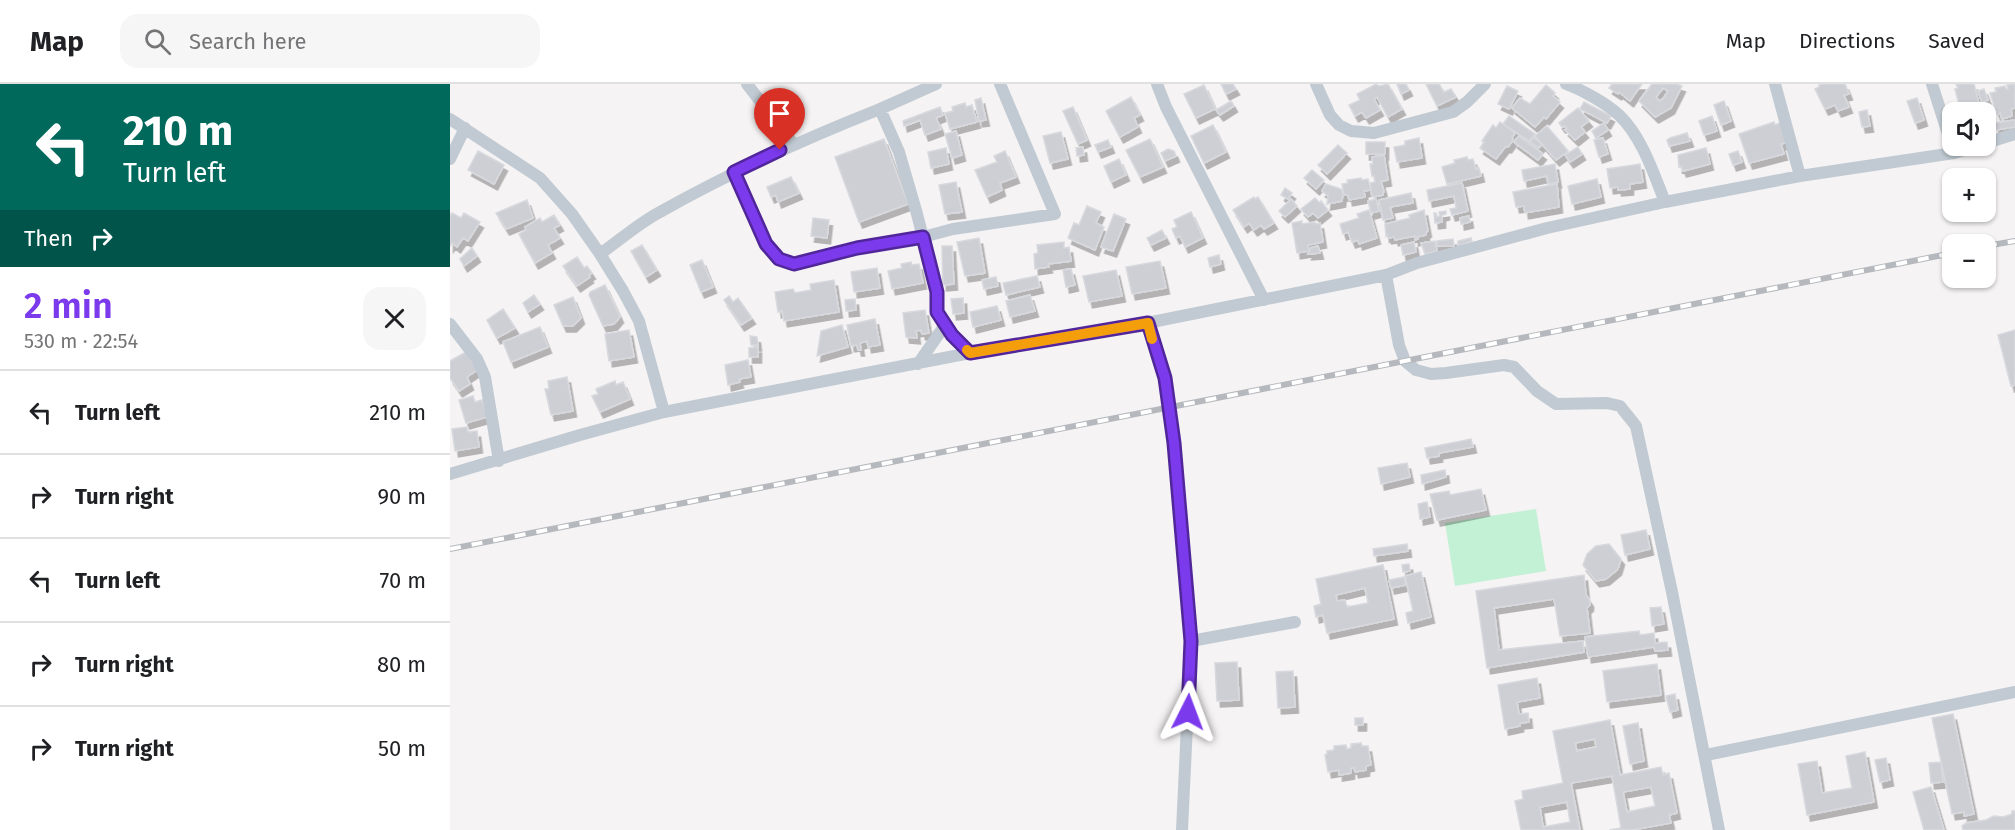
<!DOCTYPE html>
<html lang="en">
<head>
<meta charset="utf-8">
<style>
  body { margin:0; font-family:"Fira Sans",sans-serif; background:#f6f6f6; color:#202124; height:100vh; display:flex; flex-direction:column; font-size:22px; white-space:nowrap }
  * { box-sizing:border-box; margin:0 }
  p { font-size:20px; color:#757577 }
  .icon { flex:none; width:33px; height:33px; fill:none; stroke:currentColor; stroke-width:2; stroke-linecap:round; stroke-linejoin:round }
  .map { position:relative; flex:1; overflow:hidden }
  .side { display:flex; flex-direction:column; background:#fff; width:450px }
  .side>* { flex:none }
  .hud { background:#00695c; color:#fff; overflow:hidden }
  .tools { position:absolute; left:1492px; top:18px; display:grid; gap:12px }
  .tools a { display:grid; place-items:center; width:54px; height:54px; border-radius:12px; background:#fff; box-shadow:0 2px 4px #0004; font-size:30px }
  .pin { position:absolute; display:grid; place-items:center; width:51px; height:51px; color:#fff; margin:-62px -26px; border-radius:50% 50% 50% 0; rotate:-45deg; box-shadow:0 0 6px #0007 }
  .pin .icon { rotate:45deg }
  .me { position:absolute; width:66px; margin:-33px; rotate:3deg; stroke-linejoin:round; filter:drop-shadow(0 0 4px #0008) }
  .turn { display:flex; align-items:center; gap:21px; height:126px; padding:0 24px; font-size:27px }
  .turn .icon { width:78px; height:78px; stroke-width:2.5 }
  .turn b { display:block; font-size:42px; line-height:51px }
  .then { display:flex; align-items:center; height:57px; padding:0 24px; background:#0003; gap:12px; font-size:22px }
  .round { display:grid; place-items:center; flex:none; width:63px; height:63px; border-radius:18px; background:#f6f6f6 }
  .head { display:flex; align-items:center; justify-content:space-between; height:102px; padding:0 24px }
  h1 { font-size:36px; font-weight:600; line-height:45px; color:#7c3aed }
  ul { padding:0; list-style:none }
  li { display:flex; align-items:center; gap:18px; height:84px; padding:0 24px; border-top:2px solid #e0e0e0 }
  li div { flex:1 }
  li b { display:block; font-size:22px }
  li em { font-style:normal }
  header { display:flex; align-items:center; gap:36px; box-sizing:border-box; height:84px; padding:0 30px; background:#fff; border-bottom:2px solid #e0e0e0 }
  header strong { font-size:28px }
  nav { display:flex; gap:33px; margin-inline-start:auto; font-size:21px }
  .search { width:420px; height:54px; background:#f6f6f6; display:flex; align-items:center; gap:15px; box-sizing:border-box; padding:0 21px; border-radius:18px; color:#757577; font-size:22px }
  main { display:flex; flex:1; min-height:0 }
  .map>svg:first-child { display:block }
</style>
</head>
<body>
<header>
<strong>Map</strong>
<div class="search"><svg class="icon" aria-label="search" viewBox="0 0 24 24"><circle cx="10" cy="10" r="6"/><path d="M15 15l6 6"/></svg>Search here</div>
<nav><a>Map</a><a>Directions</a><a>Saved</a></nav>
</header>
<main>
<section class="side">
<div class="hud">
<div class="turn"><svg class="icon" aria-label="left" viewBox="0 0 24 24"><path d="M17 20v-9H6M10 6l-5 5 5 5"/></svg><div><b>210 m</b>Turn left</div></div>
<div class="then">Then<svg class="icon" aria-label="right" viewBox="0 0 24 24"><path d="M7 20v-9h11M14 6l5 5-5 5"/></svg></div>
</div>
<div class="head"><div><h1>2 min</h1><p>530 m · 22:54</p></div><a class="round"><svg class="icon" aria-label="close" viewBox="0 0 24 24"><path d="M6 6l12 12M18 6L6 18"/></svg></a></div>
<ul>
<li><svg class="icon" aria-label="left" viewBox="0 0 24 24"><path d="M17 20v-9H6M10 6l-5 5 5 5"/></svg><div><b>Turn left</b></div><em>210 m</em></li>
<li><svg class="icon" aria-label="right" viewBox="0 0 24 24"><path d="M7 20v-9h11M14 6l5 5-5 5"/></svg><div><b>Turn right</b></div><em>90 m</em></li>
<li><svg class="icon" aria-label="left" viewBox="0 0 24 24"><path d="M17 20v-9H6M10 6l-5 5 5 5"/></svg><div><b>Turn left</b></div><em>70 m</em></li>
<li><svg class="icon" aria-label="right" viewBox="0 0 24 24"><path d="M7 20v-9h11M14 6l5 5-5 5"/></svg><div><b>Turn right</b></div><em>80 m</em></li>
<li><svg class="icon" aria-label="right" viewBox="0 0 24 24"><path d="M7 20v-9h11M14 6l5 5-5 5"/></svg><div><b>Turn right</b></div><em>50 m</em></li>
</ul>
</section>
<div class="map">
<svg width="1565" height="746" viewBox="0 0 1565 746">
  <defs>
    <filter id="shadow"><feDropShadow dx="3.5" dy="6" stdDeviation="0" flood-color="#0004"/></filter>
  </defs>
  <rect width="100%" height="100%" fill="#f5f3f3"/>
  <path fill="#c3f1d5" d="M1086 425 1096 487 1005 502 995 439Z"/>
  <path fill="#cdcfd5" stroke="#d7d9de" stroke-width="1.5" fill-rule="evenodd" filter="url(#shadow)" d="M771 0H783L786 5 776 10Z
    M926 0 929 2 938 0 952 25 938 33 927 13 924 15 930 26 916 34 912 28 905 32 899 21 910 16 907 10Z
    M947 0H956L959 6 951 10Z
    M976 0H989L994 8 1001 5 1006 13 987 22Z
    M1162 0H1192L1180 17 1169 8 1168 10 1159 4Z
    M1202 0H1226L1232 2 1221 24 1205 33 1189 17ZM1213 4 1218 7 1213 15 1209 17 1206 13Z
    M1371 0H1395L1399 10 1394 11 1399 23 1388 27 1385 21 1375 25 1365 5 1369 3V1Z
    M1506 0H1524L1530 24 1511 28 1505 5 1508 4Z
    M1565 0V24L1561 25 1562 32 1552 35 1550 29 1547 30 1540 9 1546 8 1545 4 1555 2 1556 5H1558L1557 1Z
    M754 1 765 25 746 34 734 10Z
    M1096 1 1105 9 1103 12 1110 18 1096 35 1094 33 1085 43 1062 24 1070 14 1080 20Z
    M1057 2 1068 7 1059 25 1048 20Z
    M1534 5 1538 16 1532 18 1528 7Z
    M681 13 690 31 684 34 688 43 670 53 656 27Z
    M531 14 536 36 529 37 525 16Z
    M1467 14 1474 36 1465 39 1457 17Z
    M781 17 784 22 770 31 766 26Z
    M1274 17 1281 37 1271 41 1264 21Z
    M1134 18 1161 32 1157 39 1130 25Z
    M515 19 516 23 522 21 527 38 500 45 495 29 503 27 502 23Z
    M490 23 493 31 486 34 491 45 475 51 470 36 454 42 453 37Z
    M623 23 637 56 628 60 613 27Z
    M1128 24 1139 37 1131 43 1135 48 1125 56 1115 46 1117 45 1115 42 1112 43 1109 39Z
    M1417 26 1420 42 1412 43 1409 28Z
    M1059 32 1085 50 1079 57 1053 40Z
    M1262 32 1267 47 1254 51 1249 37Z
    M1565 36V43L1546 46 1545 39Z
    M1050 38 1065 49 1062 54 1063 56 1058 63 1056 62 1046 75 1030 64 1034 58 1032 57 1043 41 1046 44Z
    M1324 38 1325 41 1332 38 1339 58 1331 60 1334 70 1299 79 1289 50Z
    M1154 39 1158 46 1146 54 1142 47Z
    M763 41 776 68 754 79 741 52Z
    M1097 42 1118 67 1106 76 1085 52Z
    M506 47 512 71 502 74 495 50Z
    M611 48 618 75 600 79 593 52Z
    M1237 49 1240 57 1219 62 1217 56 1220 54Z
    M1069 52 1093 70 1088 76 1064 58Z
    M1083 53 1092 60 1089 64 1080 58Z
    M969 54 972 74 947 78 944 63 955 61V57Z
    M1153 54 1158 70 1149 73 1144 56Z
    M434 55 458 120 409 138 385 73Z
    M700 55 713 83 690 93 676 66Z
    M658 56 661 63 648 68 645 61Z
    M916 58H935V70H916Z
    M888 61 897 69 877 90 868 81Z
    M633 63 634 71 627 72 626 64Z
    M1128 63 1132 70 1120 78 1115 71Z
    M496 64 499 80 481 84 478 68Z
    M1256 64 1260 80 1233 87 1231 82 1229 83 1228 71Z
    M718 65 724 67 726 72 715 77 711 69Z
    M28 67 54 81 44 100 18 86Z
    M555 67 566 93 550 99 552 106 537 113 525 86 547 78 544 72Z
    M1288 67 1292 78 1283 81 1279 70Z
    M934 71 938 96 931 97 934 108H933V111L922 113 920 99 925 98 924 92H922L920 80H923L922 73Z
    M1017 73 1018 76 1023 75 1026 85 1029 84 1031 92 997 100 992 83 1005 79 1004 76Z
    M669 75 676 91 661 98 654 82Z
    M1105 80 1108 98 1098 100 1097 92 1074 97 1072 86Z
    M1190 80 1193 98 1180 100V105L1168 106V103L1160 104 1157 85Z
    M862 86 874 96 866 105 854 94Z
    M341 93 349 109 328 118 326 111 321 113 317 103Z
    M911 94 912 96 918 95 921 106 914 107 915 113 899 116 898 111H894L892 100 898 99 897 96Z
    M1147 95 1151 113 1122 120 1118 102Z
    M506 98 512 128 495 130 489 101Z
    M1012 99 1018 127 1002 131 1000 125 1006 124 1004 112 979 117 977 106Z
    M876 100 891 105 893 109 892 117 877 120 878 112 872 107Z
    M1107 100 1109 123 1075 129 1074 122 1066 123 1063 108Z
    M835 104 842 109 838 115 831 111Z
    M961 109 963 119 940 123 943 134 933 136 929 116Z
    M804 113 805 115 808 113 824 139 814 145 811 141 804 146 799 139 794 143 783 126Z
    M865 114 870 119 871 117 878 126 868 134 863 129 858 133 851 125Z
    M841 115 847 122 835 133 829 127Z
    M926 115 929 127 921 129 918 117Z
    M77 116 83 134 56 145 46 129Z
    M637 122 651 128 646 139 654 143 645 166 618 154 624 139 629 141Z
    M919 126 927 154 909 160 908 156 902 158 898 148 893 150 890 140 909 134 907 130Z
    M974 126 978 147 976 148V151L967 153 968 155 965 156V152L945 156 944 153 938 154 937 151 936 152 935 140 960 134 959 131Z
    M996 127V130L992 131V138L985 139 984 129H986L987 133 990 132 989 128Z
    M741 128 753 154 735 163 730 152 726 154 722 145 727 143 724 136Z
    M2 129 11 134 14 129 30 138 18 157 13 154 7 163 2 159 0 162V132Z
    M664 130 676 135 663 167 651 163Z
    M104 131 110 141 104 144 110 154 98 161 102 169 85 179 69 150 76 146 75 143 90 134 92 138Z
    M1019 132 1020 138 1011 140 1010 134Z
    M363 134 379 136 377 154 361 152Z
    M852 137V140L865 138V140L870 139 873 158 858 161 859 167 847 169 842 139Z
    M712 146 716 154 701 161 697 154Z
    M529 154 535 189 515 192 507 158Z
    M1021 154 1022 157 1008 162V157Z
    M1003 155 1004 162H986L987 157Z
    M985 157 987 167 975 170 971 159Z
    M614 158V164L619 163 621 177 598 180 599 183 585 185 584 170 588 169 587 161Z
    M964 158 966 168 953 171 951 161Z
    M192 161 207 186 196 193 181 167Z
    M492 162H502L504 200 493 201Z
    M868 162 870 169 858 170 861 164Z
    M22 164 27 172 14 182 10 175Z
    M769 171 771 180 760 183 758 174Z
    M127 173 134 184 137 182 142 189 139 191 140 193 127 202 113 182Z
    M252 176 263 203 251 208 240 181Z
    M710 177 716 204 682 210 676 183Z
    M461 178 462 181 469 180 473 199 442 205 438 187 452 184 451 180Z
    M427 184 430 204 404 208 401 188Z
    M621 185 625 201 616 203 613 186Z
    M666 186 672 212 639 218 633 192Z
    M587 192 590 203 556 211 553 199Z
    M546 193 548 202 534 205 532 196Z
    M384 196 389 228 334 237 332 227 328 228 325 208 343 205 345 209 361 206 360 200Z
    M155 201 170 233 164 240 153 242 139 211 140 208Z
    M84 211 90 220 78 228 73 219Z
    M580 211 585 227 560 233 556 217Z
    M279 212 283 218 288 214 302 234 291 241 274 216Z
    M123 213 131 234 123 242H113L104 221Z
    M513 214 514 229 503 230 501 215Z
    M405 215 406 226 396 227 395 216Z
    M547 222 551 236 523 243 520 228Z
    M53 225 65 244 47 254 37 236Z
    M475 226 479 249 472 250 471 246 466 247 467 254 456 253 453 229Z
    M425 235 430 261 418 263 417 257 410 259 411 266H408L407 261 401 262 397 241Z
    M392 241 398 263 367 272 371 247Z
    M90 243 98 263 61 278 53 258Z
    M179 246 184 273 159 277 155 250Z
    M1565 246V301L1561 302 1548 251Z
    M300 252 307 253 308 261H301Z
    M308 263V273H299V264Z
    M16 268 27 286 17 293 20 300 9 307 0 294V277Z
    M298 276 301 293 289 295 290 298 278 301 275 281Z
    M117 293 123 327 101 331 95 305H99L98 297Z
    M165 297 166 301 173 298 180 315 150 328 142 312 148 310 146 305Z
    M23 312 25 318 32 316 37 333 16 339 9 316Z
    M17 343 18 348 27 347 29 363 5 367 2 345Z
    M1021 355 1023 363 989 369V372L977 374 975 364Z
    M957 379 960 393 931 400 928 384Z
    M995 386 996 393 972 400 971 391Z
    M1031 405 1036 426 987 436 980 410 999 407 1000 411Z
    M977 418 980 433 970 435 968 420Z
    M1196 446 1200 465 1175 471 1171 451Z
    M957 460 958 467 924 472 923 465Z
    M1159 460 1171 475 1168 485 1156 495 1146 497 1133 481 1137 470 1146 462Z
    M959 480 960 487 953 488 952 481Z
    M933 481 944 535 877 549 873 531 866 533 864 522 871 520 866 495ZM915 504 918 519 897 523 895 516 887 517 886 511Z
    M971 488 981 533 958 539 956 529 963 527 955 492Z
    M1134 491 1136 511 1140 517V521L1137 524 1140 549 1110 552 1104 515 1044 524 1049 566 1133 557 1134 568 1037 584 1026 507Z
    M954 493 956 501 941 504 939 496Z
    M1211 523 1214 540 1202 542 1200 524Z
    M1189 547 1190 551 1204 549 1205 559 1217 558 1218 566 1205 567 1204 563 1138 573 1135 553Z
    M787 578 789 616 767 617 765 579Z
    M1207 580 1211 611 1157 618 1153 587Z
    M843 587 845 623 828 624 826 588Z
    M1087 594 1090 614 1067 618 1069 630 1078 629 1079 638 1070 639V642L1055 645 1048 601Z
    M1225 610 1228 626 1220 628 1216 612Z
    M1503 630 1524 730 1514 732V728L1502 730 1482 634Z
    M905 634H913V641H905Z
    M1160 636 1170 691 1211 683 1213 691 1219 689 1227 729 1219 731 1221 739 1182 746H1159L1171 744 1162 692 1121 699 1130 746H1071L1065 717 1073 715 1072 707 1113 699 1103 647ZM1145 655 1146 663 1127 667 1125 659ZM1201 703 1205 722 1177 728 1173 708ZM1117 718 1120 738 1093 743 1090 723Z
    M1188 639 1194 677 1180 680 1173 642Z
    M911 659 912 662H918L921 681 916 682V686L905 688 904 684H901V689L889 691V686L878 688 875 671 877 670V667L884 666V662L896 661 897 665 901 664V660Z
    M1415 668 1424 718 1357 731 1348 680 1367 677 1372 709 1402 704 1396 672Z
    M1436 674 1440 696 1430 698 1425 676Z
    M1491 678 1493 698 1481 699 1479 679Z
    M1481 703 1494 746H1474L1463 708Z
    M1562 727H1565V746H1513L1512 742 1516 739 1536 736 1544 732 1553 733 1562 730Z"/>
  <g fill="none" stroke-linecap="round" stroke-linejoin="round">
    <path stroke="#c1cad2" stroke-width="12" d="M297 0 344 61
      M486 0 430 25 449 68 467 130 487 208V228L502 251 520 269
      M707 0 716 23 814 216
      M866 0 880 31 889 41 901 47 924 49 1003 28 1017 18 1035 0
      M1116 0C1132 6 1156 19 1169 31 1192 53 1203 88 1215 118
      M1325 0 1350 92
      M1482 0 1504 69
      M0 35 90 94 122 130 150 170 173 207 189 237 214 328
      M1536 59 1565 50
      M0 75 15 44
      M284 88 317 160 329 175 344 181 407 164 473 153 503 145 605 130 550 0
      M150 170C170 156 189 139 210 128 281 88 354 55 430 25
      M936 191 949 261 955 277 966 286 981 290 996 289 1054 281 1064 283 1087 307 1106 320 1157 319 1170 322 1186 342 1222 508 1269 746
      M697 239 715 294 724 359 741 557 732 746
      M0 240 27 275 35 293 49 377
      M468 280 495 241
      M0 390 130 351 214 328 520 269 697 239 936 191 967 179 1097 144 1215 118 1350 92 1504 69 1528 62
      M741 557 845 538
      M1256 671 1565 608"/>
    <g stroke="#b5b8bd" stroke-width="6">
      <path id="rail" d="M1536 162 1565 157
        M0 465 1503 169"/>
    </g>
    <use href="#rail" stroke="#fff" stroke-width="4" stroke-dasharray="11" stroke-linecap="butt"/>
  </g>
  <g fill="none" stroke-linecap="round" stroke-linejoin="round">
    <g stroke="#51269a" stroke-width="15">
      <path id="route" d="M330 66 284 88 316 160 329 175 344 180 407 164 473 153 487 208V228L502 251 520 269 698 239 715 294 724 359 741 557 738 628"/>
    </g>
    <use href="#route" stroke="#7c3aed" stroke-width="10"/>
    <path stroke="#f59e0b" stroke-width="10" d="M517 266 520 269 698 239 702 255"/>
  </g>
</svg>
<div class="tools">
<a><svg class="icon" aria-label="sound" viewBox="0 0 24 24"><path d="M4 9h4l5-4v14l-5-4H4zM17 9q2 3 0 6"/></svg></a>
<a>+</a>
<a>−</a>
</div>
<div class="pin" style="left:330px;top:66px;background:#d93025"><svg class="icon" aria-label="arrive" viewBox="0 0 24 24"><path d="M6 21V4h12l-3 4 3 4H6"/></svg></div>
<svg class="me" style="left:738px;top:628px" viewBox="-20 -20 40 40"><path d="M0-17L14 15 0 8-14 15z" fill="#7c3aed" stroke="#fff" stroke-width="4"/></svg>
</div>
</main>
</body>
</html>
